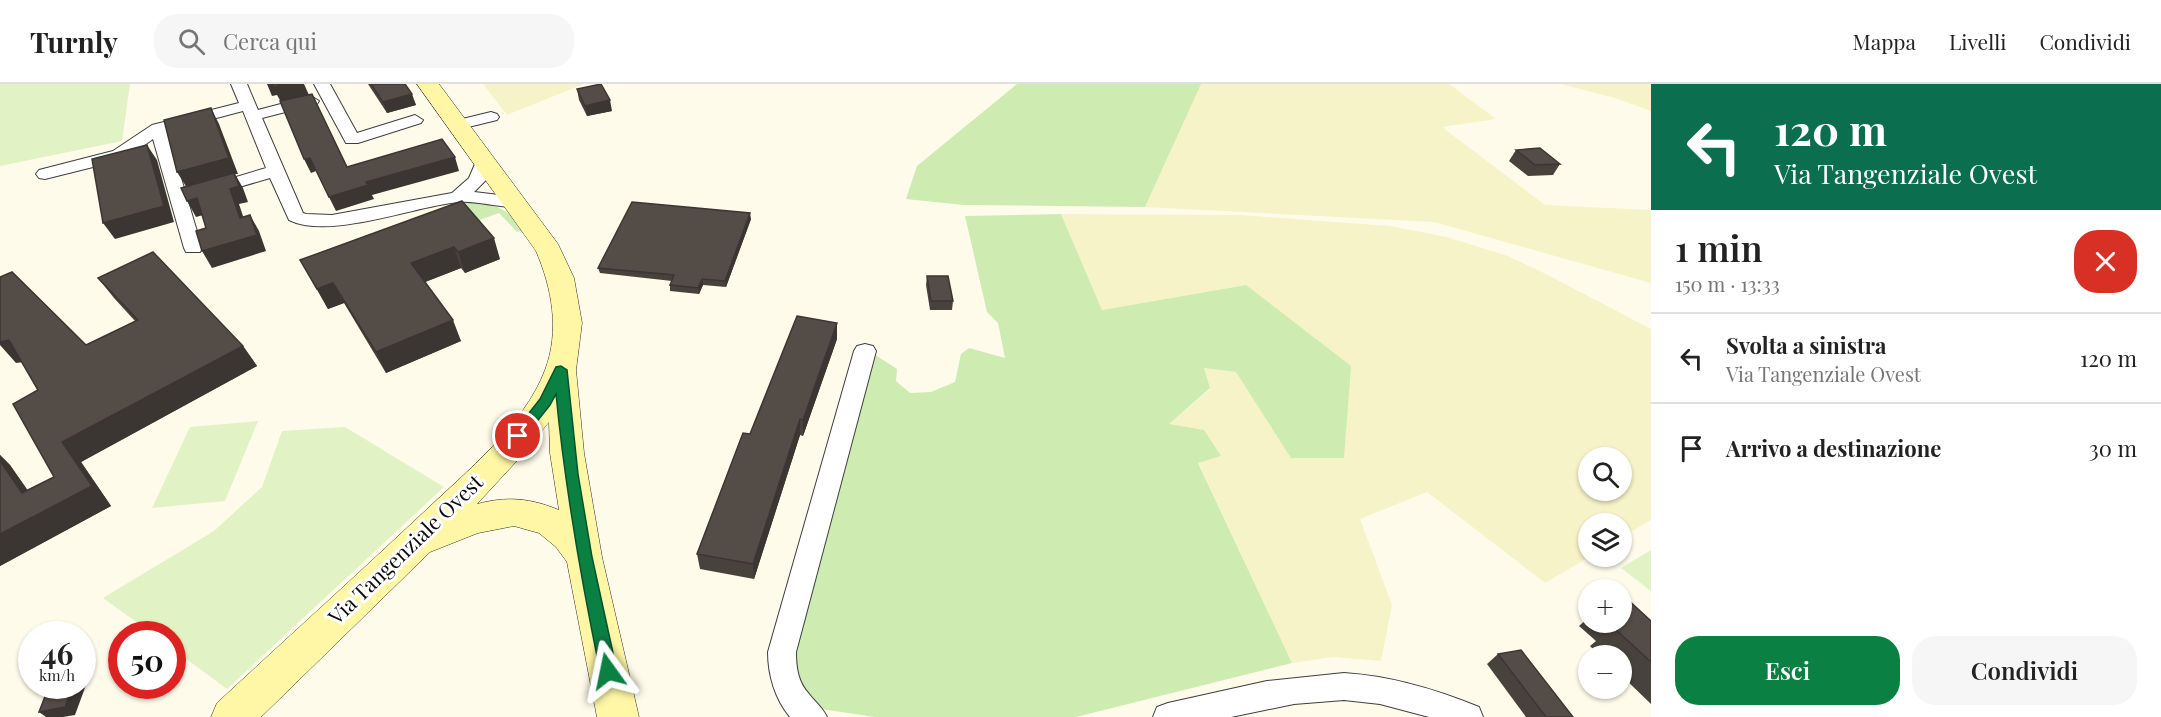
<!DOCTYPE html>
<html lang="it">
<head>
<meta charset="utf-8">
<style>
  body { margin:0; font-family:"Playfair Display",serif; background:#f6f6f6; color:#222; height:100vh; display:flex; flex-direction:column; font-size:22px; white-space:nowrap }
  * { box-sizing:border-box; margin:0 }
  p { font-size:20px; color:#767676 }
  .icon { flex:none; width:33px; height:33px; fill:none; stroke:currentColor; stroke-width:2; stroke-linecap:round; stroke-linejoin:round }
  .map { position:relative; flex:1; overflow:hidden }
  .drawer { display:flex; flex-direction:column; background:#fff; width:510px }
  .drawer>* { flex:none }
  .banner { background:#0b6e4f; color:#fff; overflow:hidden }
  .tools { position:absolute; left:1578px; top:363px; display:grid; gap:12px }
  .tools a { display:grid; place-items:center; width:54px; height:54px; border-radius:50%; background:#fff; box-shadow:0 2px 4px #0004; font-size:30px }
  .speed { position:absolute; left:18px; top:537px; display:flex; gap:12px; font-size:30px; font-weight:700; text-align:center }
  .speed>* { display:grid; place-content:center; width:78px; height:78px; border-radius:50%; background:#fff; box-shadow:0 2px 4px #0004; line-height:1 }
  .speed small { font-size:15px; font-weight:400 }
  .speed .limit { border:9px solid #d22; background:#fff; color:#111 }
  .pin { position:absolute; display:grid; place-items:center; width:51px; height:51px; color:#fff; margin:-26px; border:3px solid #fff; border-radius:50%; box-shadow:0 2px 6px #0007 }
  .me { position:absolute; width:66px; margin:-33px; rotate:348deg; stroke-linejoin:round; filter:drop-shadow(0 0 4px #0008) }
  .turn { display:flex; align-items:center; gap:21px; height:126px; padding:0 24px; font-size:27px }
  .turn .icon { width:78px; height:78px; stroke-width:2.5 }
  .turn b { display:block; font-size:42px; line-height:51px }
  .round { display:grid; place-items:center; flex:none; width:63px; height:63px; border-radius:24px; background:#f6f6f6 }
  .headline { display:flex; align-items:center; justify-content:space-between; height:102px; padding:0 24px }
  h1 { font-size:36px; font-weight:600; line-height:45px }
  .button { display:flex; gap:12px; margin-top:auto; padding:12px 24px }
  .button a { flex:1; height:69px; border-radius:24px; background:#0b8043; color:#fff; font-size:24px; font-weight:600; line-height:69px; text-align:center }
  .button a+a { background:#f6f6f6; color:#222 }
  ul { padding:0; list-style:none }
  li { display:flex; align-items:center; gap:18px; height:90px; padding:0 24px; border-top:2px solid #e0e0e0 }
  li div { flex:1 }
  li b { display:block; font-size:22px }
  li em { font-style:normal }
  header { display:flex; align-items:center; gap:36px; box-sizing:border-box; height:84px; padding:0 30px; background:#fff; border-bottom:2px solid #e0e0e0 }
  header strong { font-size:28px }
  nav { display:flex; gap:33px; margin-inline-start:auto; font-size:21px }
  .search { width:420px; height:54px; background:#f6f6f6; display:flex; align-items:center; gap:15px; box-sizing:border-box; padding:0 21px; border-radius:24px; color:#767676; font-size:22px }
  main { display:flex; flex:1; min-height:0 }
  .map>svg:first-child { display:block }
</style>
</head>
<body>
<header>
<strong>Turnly</strong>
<div class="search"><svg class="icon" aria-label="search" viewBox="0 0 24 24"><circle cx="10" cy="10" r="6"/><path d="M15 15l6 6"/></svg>Cerca qui</div>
<nav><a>Mappa</a><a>Livelli</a><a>Condividi</a></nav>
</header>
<main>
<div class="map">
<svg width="1651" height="633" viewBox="0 0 1651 633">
  <rect width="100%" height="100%" fill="#fffbea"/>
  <path fill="#f6f3c9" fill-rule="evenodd" d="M483 0H584L507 31Z
    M1200 0H1449L1496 35 1442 43 1545 121 1651 126V199L1434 138 1145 123Z
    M1561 0H1651V27L1615 14Z
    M1061 130 1240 131 1390 142 1447 153 1508 172 1544 189 1651 245V436L1622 453V440H1588L1589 473 1545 499 1427 408 1360 435 1392 521 1381 577 1333 573 1292 579 1198 378 1221 372 1169 340 1210 305 1204 284 1236 288 1291 373 1246 201 1102 226ZM1588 374H1622V406H1588Z"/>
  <path fill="#ceebb2" d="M1017 0H1201L1145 123 964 121 906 115 917 82Z
    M473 118C496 119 510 127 523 146L517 148 499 129 471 139 458 120Z
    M1061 130 1102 226 1246 201 1351 282 1344 374H1291L1236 288 1204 284 1210 304 1169 340 1204 346 1221 372 1198 379 1292 579 1076 633H875L821 625 801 604 793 568 874 270 897 285 896 297 910 309 931 308 955 298 961 270 969 264 1005 274 998 239 987 228 965 132Z"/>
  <path fill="#e1f2c4" d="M0 0H130L122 57 0 82Z
    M258 337 225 417 152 424 190 343Z
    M345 343 444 403 227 605 173 565 172 550H153L103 514 214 447 262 403 282 347Z
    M1651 466V507L1621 484Z"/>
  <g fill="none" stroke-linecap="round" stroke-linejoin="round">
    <g stroke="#3e3e3e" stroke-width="2">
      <path id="minor" d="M231 0H247L258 26 311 12 319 17 317 20 262 34 303 129 306 130 332 131 452 109 469 94 478 73H490L492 77 486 96 474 108 516 113 522 114 525 118 522 122C507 126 477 116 458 118 412 123 329 156 289 136L270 94 212 111 206 110 203 106 206 102 266 84 243 27 167 47 202 164 200 168H186L184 164 153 55 125 75 45 95 39 94 36 90 39 86 113 67 152 41 239 19Z
        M314 0H330L357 49 415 31 423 36 421 39 358 59H346Z
        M491 28 497 30 499 33 497 36 456 46 448 41 450 38Z
        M865 260 873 262 876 267 796 568C796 584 798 598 809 610 816 619 822 623 827 633H790C775 615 768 591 768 568L854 267 857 262Z
        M1344 589C1391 592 1435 605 1479 623L1483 633H1429L1380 620 1344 616 1294 620 1231 633H1153L1157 623 1168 619 1267 597Z"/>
    </g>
    <g stroke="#2d2d2d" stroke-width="1">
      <path id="secondary" d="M417 0H439L558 160 574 194 582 239 576 286 584 369 602 473 639 633H597L567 478 556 463 539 449 514 442 478 449 430 468 261 633H211L217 619C286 555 356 492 425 427 465 389 525 340 545 286 560 247 552 204 536 167ZM549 338 550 369 559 426C530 414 507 412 477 420L526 367Z"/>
    </g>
    <use href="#minor" fill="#fff" fill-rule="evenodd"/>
    <use href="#secondary" fill="#fff7a5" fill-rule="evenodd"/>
  </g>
  <path fill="#48423d" d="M368 0H405L416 21 387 29Z
    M577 5 612 27 587 32 579 16Z
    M1516 66 1560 80 1553 91 1528 92 1509 77Z
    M462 117 500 175 465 189 461 184 425 198 461 257 386 289 344 219 328 225 300 176Z
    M751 135 726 203 703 201 699 210 670 207V201L672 197 600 189 598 184Z
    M927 192 953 217 952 226H930L926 201Z
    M98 194 243 262 257 282 81 378 111 422 0 482V371L10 381 27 406 54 393 38 306 22 278 16 279 86 261 135 237 114 214Z
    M837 255 803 352 800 351 754 495 700 485 697 470 750 350Z
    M1588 534V538H1622L1651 537V620L1622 592V572H1600L1590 562 1596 557 1579 542Z
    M1498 570 1573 633H1526L1487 580Z"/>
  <path fill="#3b3632" d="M267 0H304L309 11 281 18 277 11 272 12Z
    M412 10 416 21 387 29 383 18Z
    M610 16 612 27 587 32 585 22Z
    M211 24 219 40 238 90H235L243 104 248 118 239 120 249 150 187 104 177 88Z
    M147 61 157 76 174 138 115 155 103 139Z
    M455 73 459 87 372 111 374 115 336 127 329 113 366 98Z
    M310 74 316 87 311 89 304 75Z
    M197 114 207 130 196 133 187 117Z
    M750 129 751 135 726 203 725 197Z
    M250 131 259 147 266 167 212 184 202 167Z
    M494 154 500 175 465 189 458 168Z
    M454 163 461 184 420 200 411 179Z
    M702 195 703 201 699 210 698 204Z
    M333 199 344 219 328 225 317 205Z
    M453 236 461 257 386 289 376 268Z
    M837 239V255L803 352V336Z
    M9 256 28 277 16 279 0 261V258Z
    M243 262 257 282 81 378 111 422 0 482V450L22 409 0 377V371L10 381 43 428 92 402 62 358Z
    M800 335V351L754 495 753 480Z
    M82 567 88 571 86 601 75 631 63 633H46L39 628 73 602H82Z"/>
  <path fill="#544d47" stroke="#3b3632" stroke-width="1.5" d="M272 0H284L274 3Z
    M371 0H405L412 10 383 18Z
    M601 0 610 16 585 22 577 5Z
    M312 10 347 83 442 55 455 73 366 98 368 101 329 113 310 74 304 75 280 17Z
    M211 24 229 74 177 88 164 36Z
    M147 61 164 122 103 139 92 75Z
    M1540 64 1560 80 1535 81 1516 66Z
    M234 89 239 102 230 105 240 134 250 131 257 151 202 167 196 147 206 144 197 114 187 117 181 104Z
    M462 117 494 154 458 168 454 163 411 179 453 236 376 268 333 199 317 205 300 176Z
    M632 118 750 129 725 197 702 195 698 204 670 201 674 191 598 184Z
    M153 168 243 262 62 358 92 402 0 450V377L22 409 54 393 13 320 38 306 9 256 0 258V193L12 188 86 261 138 236 98 194Z
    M927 192H948L953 217H931Z
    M797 232 837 239 803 336 800 335 753 480 697 470 743 349 750 350Z
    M1625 513 1651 537V578L1614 544 1621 540 1619 538H1622V515Z
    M1521 566 1573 633H1546L1498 570Z
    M49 602H73L65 623 39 628Z"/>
  <path fill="#0b8043" stroke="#07532c" stroke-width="1.5" d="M561 282 567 286 578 390 592 473 617 587 615 593 608 596 602 593 600 587C581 495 565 404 556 310L550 321 523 355H513L511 352 540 315 556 283Z"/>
  <g text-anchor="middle" stroke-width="6" stroke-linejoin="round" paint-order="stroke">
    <g font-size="21" fill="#0b0b0b" stroke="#fff">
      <text transform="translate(406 466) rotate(-44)" y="7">Via Tangenziale Ovest</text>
    </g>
  </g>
</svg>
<div class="tools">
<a><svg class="icon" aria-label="search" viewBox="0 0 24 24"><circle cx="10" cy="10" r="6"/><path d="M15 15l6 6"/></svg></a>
<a><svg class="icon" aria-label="layers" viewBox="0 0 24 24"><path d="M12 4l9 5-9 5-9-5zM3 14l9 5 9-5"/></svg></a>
<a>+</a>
<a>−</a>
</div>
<div class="speed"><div>46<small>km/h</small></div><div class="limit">50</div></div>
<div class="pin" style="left:518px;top:352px;background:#d93025"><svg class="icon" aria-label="arrive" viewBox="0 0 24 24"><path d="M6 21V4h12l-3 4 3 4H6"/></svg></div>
<svg class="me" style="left:608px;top:587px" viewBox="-20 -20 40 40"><path d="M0-17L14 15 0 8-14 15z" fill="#0b8043" stroke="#fff" stroke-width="4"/></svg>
</div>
<section class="drawer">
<div class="banner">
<div class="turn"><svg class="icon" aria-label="left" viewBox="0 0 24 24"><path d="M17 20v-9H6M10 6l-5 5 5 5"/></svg><div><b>120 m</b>Via Tangenziale Ovest</div></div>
</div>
<div class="headline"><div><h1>1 min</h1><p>150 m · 13:33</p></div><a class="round" style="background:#d93025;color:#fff"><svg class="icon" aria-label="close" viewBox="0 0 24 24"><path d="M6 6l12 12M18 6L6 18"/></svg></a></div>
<ul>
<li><svg class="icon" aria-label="left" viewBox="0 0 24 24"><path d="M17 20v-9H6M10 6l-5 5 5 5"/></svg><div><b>Svolta a sinistra</b><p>Via Tangenziale Ovest</p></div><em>120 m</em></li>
<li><svg class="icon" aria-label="arrive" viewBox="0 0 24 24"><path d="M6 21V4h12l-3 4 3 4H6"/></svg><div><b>Arrivo a destinazione</b></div><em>30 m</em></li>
</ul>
<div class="button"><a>Esci</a><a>Condividi</a></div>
</section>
</main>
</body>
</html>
